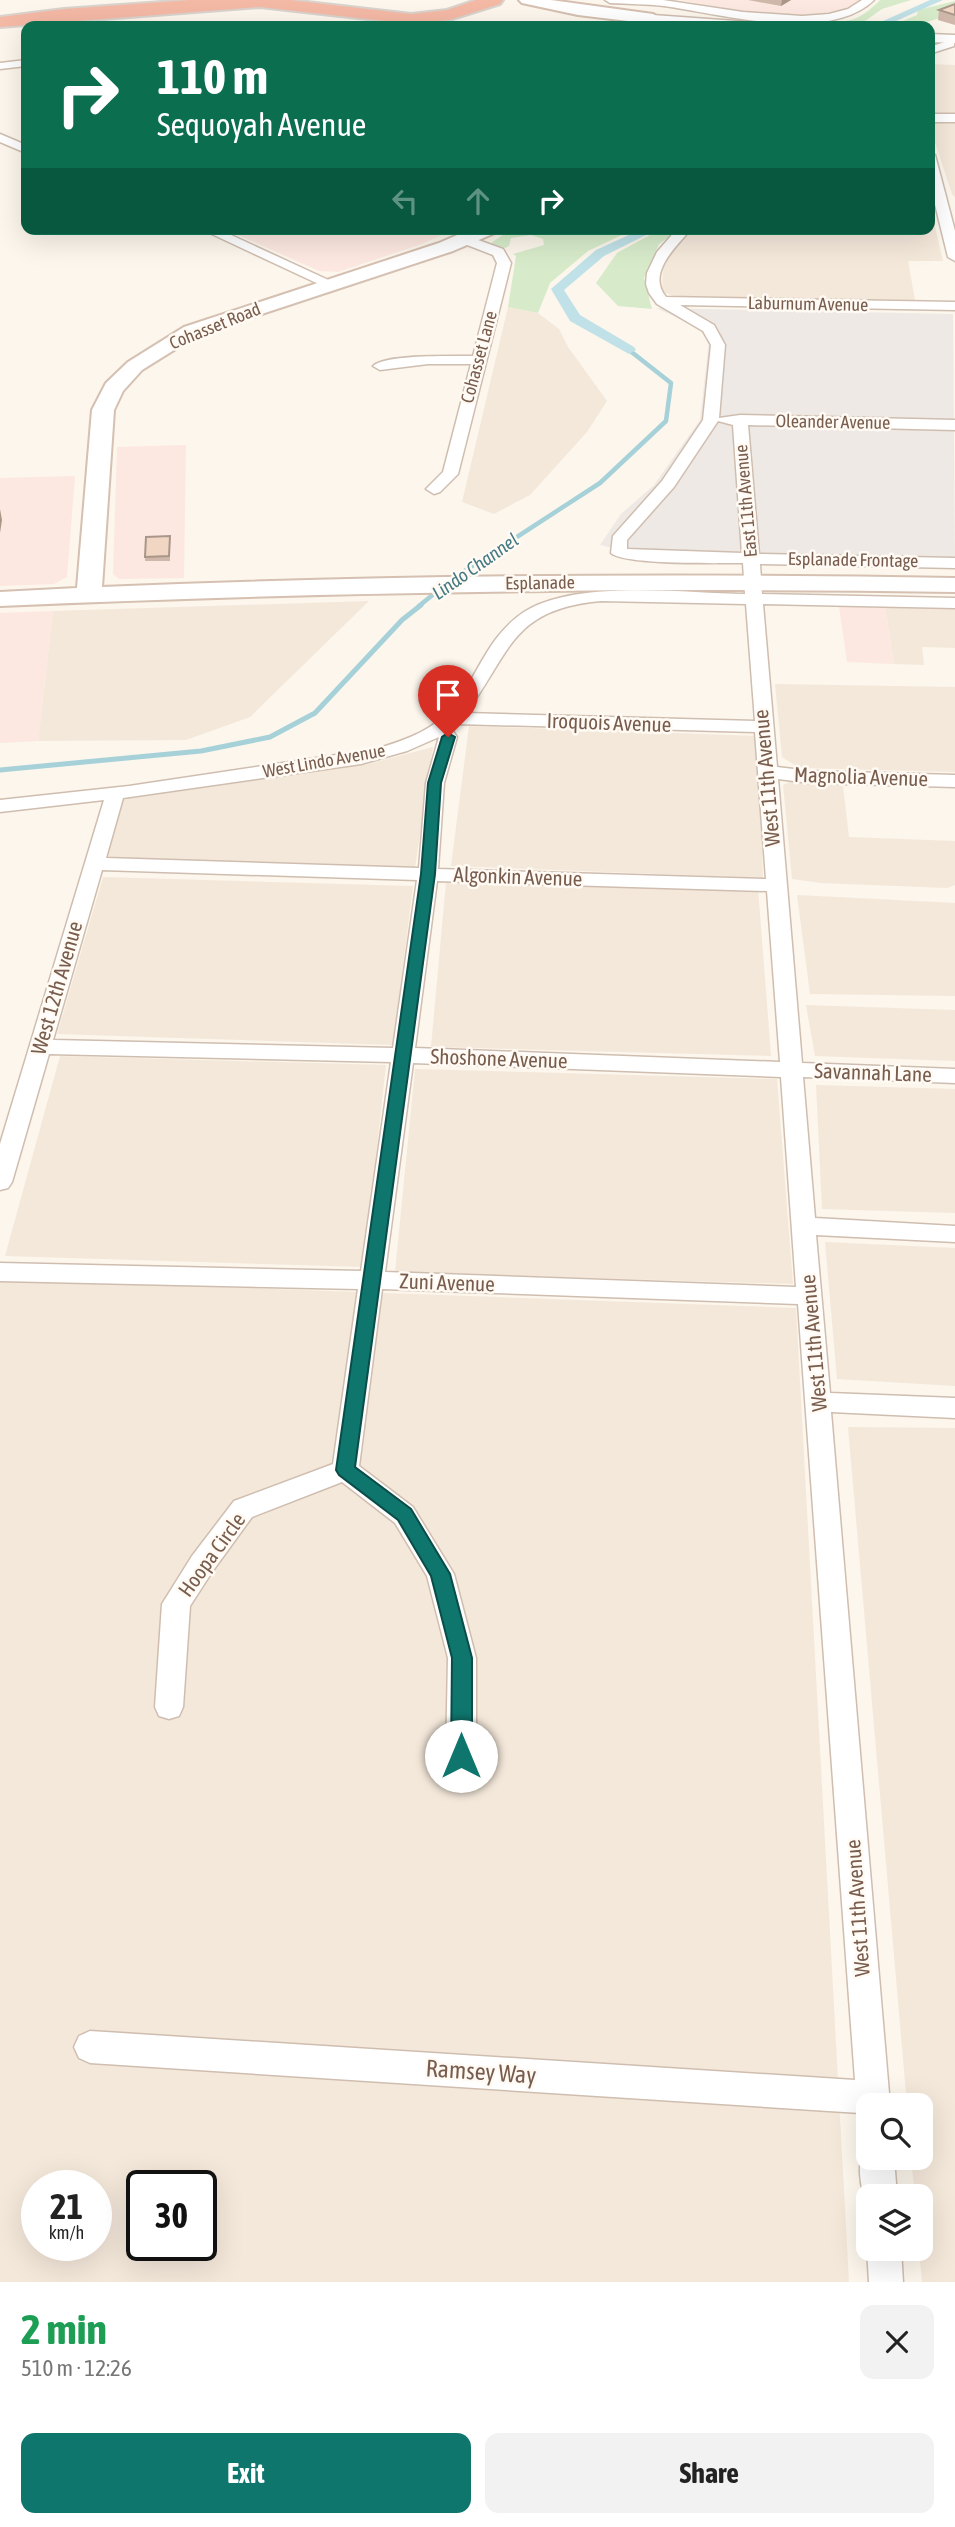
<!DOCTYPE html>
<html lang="en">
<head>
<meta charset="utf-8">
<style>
  body { margin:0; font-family:"Asap Condensed",sans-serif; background:#f2f2f2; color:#222; height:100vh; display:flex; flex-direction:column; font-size:26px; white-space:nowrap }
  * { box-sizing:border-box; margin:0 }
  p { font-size:23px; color:#767676 }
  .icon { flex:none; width:38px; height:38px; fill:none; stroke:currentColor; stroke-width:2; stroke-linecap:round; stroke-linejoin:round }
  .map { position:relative; height:2282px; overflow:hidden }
  .side { display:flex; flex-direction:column; background:#fff; flex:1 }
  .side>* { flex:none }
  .hud { position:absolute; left:21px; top:21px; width:914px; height:214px; border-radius:14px; box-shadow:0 7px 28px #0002; background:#0b6e4f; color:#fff; overflow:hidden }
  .fabs { position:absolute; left:856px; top:2093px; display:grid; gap:14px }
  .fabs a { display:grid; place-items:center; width:77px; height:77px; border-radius:14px; background:#fff; box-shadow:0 7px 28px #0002; font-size:35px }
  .speed { position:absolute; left:21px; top:2170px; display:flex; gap:14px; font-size:35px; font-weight:700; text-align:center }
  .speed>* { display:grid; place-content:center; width:91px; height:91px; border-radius:50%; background:#fff; box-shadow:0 7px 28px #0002; line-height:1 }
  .speed small { font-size:18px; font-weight:400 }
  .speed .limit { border:4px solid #111; border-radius:10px; background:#fff; color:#111 }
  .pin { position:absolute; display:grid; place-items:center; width:60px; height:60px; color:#fff; margin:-72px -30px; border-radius:50% 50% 50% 0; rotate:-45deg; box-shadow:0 0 7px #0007 }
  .pin .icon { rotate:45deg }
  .me { position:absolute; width:77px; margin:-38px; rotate:0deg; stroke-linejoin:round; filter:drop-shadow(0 0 5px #0008) }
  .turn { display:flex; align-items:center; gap:24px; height:147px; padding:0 21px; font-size:32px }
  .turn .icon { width:91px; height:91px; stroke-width:2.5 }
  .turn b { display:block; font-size:49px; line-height:60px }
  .lanes { display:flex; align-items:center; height:66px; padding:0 21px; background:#0003; justify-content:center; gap:35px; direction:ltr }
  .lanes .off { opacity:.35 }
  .round { display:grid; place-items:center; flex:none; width:74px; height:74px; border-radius:14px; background:#f2f2f2 }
  .head { display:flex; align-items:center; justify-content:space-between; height:119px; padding:0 21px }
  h1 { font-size:42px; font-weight:700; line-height:52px; color:#1e9e55 }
  .action { display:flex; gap:14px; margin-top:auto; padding:14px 21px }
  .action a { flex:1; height:80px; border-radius:14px; background:#0f766e; color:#fff; font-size:28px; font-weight:700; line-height:80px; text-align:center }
  .action a+a { background:#f2f2f2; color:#222 }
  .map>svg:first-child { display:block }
</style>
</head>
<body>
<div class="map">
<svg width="955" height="2282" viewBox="0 0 955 2282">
  <rect width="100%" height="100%" fill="#fcf6ec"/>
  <path fill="#f4e8da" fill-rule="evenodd" d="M929 64 955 65V115H931Z
    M955 120V197L952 194 929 124 934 121Z
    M930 205 943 261H908L915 300 680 298 662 292 663 268 675 242 692 229H929Z
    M508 307 538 313 559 329 568 347 607 401 587 432 530 495 494 514 462 502Z
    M369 601 250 717 186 740 38 741 53 611Z
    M885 607 955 609V648L922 647 924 665 894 664Z
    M775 684 955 687V772L799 768 782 757Z
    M469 726 758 736 763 878 451 866Z
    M433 747 415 868 107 859 124 797 368 764Z
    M792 781 843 786 849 837 955 841V885L947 888 821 883 792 879 783 785Z
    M103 877 413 886 393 1045 57 1034Z
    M446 882 758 889 771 1056 431 1047Z
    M797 895 955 903V996L810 994Z
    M806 1005 955 1010V1061L815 1056Z
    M60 1056 386 1065 364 1267 5 1256Z
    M415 1069 777 1079 793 1284 395 1272Z
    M816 1085 955 1089V1213L822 1209Z
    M825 1242 955 1248V1386L837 1379Z
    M0 1279 796 1308 849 2282H0ZM37 2186H96V2245H37ZM142 2186H201V2245H142Z
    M848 1427 955 1428V2282H922L919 2249 920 2196H915L911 2158H920V2105H907Z"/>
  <path fill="#fce8e0" d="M679 0H862L846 10 813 15 748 12Z
    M225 229H456L419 245 338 272 319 271Z
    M186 445 184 578 119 579 113 574 117 447Z
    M75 476 67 577 54 584 0 586V478Z
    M839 606 885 607 894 664 847 662Z
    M53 611 38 741 0 743V613Z"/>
  <path fill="#eee9e4" d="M656 308 953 314 955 560 629 552 600 545 621 514 654 485 700 420 709 340 696 326Z"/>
  <path fill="#d7ebca" d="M880 0H911L882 9 858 26H817L814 22C846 22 857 24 880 0Z
    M955 1V13L921 24 925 26H891L917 15 918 10Z
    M517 229H620L626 233 588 251 550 283 538 313 508 307 516 256 513 254 544 245 543 239 531 235 511 238 509 246 505 248 491 243 510 230Z
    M661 229H680L659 244 644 278 652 309 618 306 596 283 617 253Z"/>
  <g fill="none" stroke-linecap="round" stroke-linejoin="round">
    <path stroke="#a6d1d8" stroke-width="4.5" d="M449 581 600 483 666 421 671 383 629 350
      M419 606 441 588"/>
    <path stroke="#a6d1d8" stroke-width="5" d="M0 770 201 751 270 737 315 713 402 620 421 605"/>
    <path fill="#c0e1e7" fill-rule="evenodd" d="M930 0H943L885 26H872Z
      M642 229H658L604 256 564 290 580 315 634 347 636 350 629 354 570 321 551 289 596 250Z"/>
    <g stroke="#cfbeb0" stroke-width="3">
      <path id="minor" d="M605 0H663L743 12 802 16 829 14 848 9 862 0H874C829 44 720 14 664 6 646 4 628 4 610 3Z
        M947 37H955L954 46 929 54V47L945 42Z
        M26 60V66L0 69V63Z
        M929 114H955V122H929Z
        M0 134 26 145V153L0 142Z
        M929 151 935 155 955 231V261L948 257 929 180Z
        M201 229H218L337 284 330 288 325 287Z
        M677 229H691C677 246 646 273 666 297L955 302V310L680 305 714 325 725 345 719 418 740 415 955 420V430L748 425 759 554 955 558V568L760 564 762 594 955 598V608L763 604 777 767 810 771 955 775V787L810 783 778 779 802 1063 955 1069V1083L803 1077 815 1218 955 1226V1242L816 1235 830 1393 955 1398V1418L831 1412 890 2105H868V2119L860 2113 90 2063 79 2058 74 2047 79 2036 90 2031 855 2080 798 1304 382 1289 359 1466 413 1507 454 1574 476 1658V1756L471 1765 461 1769 451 1765 446 1756 448 1658 427 1576 395 1523 342 1482 252 1517 212 1572 190 1606 183 1707 179 1716 169 1719 159 1716 155 1707 162 1604 192 1556 234 1501 333 1464 358 1289 0 1281V1263L361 1271 391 1062 49 1054 12 1182 8 1188 0 1190V1144L104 800 0 812V800L129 786 376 749C399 742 424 734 443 717 476 687 482 640 524 612 576 579 684 593 745 594L743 563C720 563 623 565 611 553L613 536 662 481 703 420 711 345 703 331 657 304 649 293 646 284 647 273 657 252ZM718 421 733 425 742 553 627 549V540L674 487ZM601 601 746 604 755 721 466 713C511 652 511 609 601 601ZM457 724 755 732 766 879 438 869 444 783 457 737 451 728ZM439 737 426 783 419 868 106 858 123 798 361 764 407 751ZM102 870 417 880 393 1048 53 1040ZM437 881 767 891 780 1062 415 1048ZM413 1063 781 1077 796 1287 385 1272Z
        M467 236 503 249 511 263 458 474 440 492 434 494 426 489 443 472 471 364H428L380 370 373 366C386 354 453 356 473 356L497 263 493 255 462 243 460 240Z
        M868 2145V2158H894L897 2196H868V2208C861 2191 854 2158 868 2145Z
        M868 2246V2249H901L903 2282H869L867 2249Z"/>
    </g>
    <g stroke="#cfbeb0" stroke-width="3">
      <path id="tertiary" d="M653 15 750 22 757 26H695L648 22V16Z
        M929 34 955 35V43L929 42Z"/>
    </g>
    <g stroke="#d5c0b1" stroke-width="4">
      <path id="secondary" d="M519 0H551L653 14 661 19 653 24 578 15 522 3Z
        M471 229H497L495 233 453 251 198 335 142 370 123 391 114 410 102 587C386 575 671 573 955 578V592C636 587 318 592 0 606V592L77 588 92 410 106 383 128 362 184 327 439 243Z"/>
    </g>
    <g stroke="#d9d2cd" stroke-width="4">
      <path id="motorway" d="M190 0H290L411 14 447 10 476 0H503L500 4 449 20 411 24 260 7 0 27V17L64 9Z"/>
    </g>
    <use href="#minor" fill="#fff" fill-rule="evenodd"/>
    <use href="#tertiary" fill="#fff" fill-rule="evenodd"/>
    <use href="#secondary" fill="#fff" fill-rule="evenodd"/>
    <use href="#motorway" fill="#f4b9a5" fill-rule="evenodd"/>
  </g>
  <path fill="#cfb8a9" d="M748 0H791L781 6Z
    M955 4V25L938 20 939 10Z
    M170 536V561H145V557Z"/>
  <path fill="#a99689" d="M782 0H791L781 6Z
    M0 509 2 520 0 533Z"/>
  <path fill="#f1d6c4" stroke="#a99689" stroke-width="2" d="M955 4V15L939 10Z
    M170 536 169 556 145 557 146 537Z"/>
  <path fill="#0f766e" stroke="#0a4d48" stroke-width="2" d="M448 733 455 737 441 783 435 874 355 1467 411 1509 450 1574 472 1658V1756L469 1763 461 1765 454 1763 451 1756 452 1658 431 1576 398 1520 339 1475 336 1470 421 874 428 783 442 737Z"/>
  <g text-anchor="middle" stroke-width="5" stroke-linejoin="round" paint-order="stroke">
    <g font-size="18" fill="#785d4e" stroke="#fffaf3">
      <text transform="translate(808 304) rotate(1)" y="6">Laburnum Avenue</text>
      <text transform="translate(215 326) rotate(-22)" y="6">Cohasset Road</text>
      <text transform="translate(479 357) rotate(-75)" y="6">Cohasset Lane</text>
      <text transform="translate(833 422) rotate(1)" y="6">Oleander Avenue</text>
      <text transform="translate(746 501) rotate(-95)" y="6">East 11th Avenue</text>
      <text transform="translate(853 560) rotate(1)" y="6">Esplanade Frontage</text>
      <text transform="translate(540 583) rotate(-1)" y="6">Esplanade</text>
      <text transform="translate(324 761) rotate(-10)" y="6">West Lindo Avenue</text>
    </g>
    <g font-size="19" font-style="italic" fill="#447983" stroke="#fffaf3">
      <text transform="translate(475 566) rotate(-35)" y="7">Lindo Channel</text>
    </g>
    <g font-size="21" fill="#785d4e" stroke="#fffaf3">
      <text transform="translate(609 723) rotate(2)" y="7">Iroquois Avenue</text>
      <text transform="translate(861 777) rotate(2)" y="7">Magnolia Avenue</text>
      <text transform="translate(767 778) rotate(-95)" y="7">West 11th Avenue</text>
      <text transform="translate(518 877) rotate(2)" y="7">Algonkin Avenue</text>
      <text transform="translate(57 988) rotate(-74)" y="7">West 12th Avenue</text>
      <text transform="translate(499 1059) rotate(2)" y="7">Shoshone Avenue</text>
      <text transform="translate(873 1073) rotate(2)" y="7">Savannah Lane</text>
      <text transform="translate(447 1283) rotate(2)" y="7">Zuni Avenue</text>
      <text transform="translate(814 1343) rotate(-95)" y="7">West 11th Avenue</text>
      <text transform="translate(212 1555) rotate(-54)" y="7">Hoopa Circle</text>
      <text transform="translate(858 1908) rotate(-94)" y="7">West 11th Avenue</text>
    </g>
    <g font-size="24" fill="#785d4e" stroke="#fffaf3">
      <text transform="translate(481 2072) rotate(4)" y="8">Ramsey Way</text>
    </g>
  </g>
</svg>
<div class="fabs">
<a><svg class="icon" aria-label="search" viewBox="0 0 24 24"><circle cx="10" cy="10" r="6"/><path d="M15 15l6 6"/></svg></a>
<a><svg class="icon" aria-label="layers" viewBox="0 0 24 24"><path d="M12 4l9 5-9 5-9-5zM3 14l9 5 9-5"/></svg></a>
</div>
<div class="speed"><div>21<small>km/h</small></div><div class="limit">30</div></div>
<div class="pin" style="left:448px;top:737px;background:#d93025"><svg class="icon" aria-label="arrive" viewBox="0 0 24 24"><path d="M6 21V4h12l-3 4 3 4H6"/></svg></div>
<svg class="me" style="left:461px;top:1756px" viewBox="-20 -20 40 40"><circle r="19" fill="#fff"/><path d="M0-13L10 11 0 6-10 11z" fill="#0f766e"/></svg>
<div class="hud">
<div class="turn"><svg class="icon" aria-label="right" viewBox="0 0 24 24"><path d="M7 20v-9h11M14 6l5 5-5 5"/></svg><div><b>110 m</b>Sequoyah Avenue</div></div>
<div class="lanes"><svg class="icon off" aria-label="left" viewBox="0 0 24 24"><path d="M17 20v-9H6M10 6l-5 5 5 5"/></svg><svg class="icon off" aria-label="ahead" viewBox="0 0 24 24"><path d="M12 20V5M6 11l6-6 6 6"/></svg><svg class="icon" aria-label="right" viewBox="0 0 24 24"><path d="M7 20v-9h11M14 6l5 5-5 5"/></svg></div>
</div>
</div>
<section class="side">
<div class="head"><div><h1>2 min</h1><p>510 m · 12:26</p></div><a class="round"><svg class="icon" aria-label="close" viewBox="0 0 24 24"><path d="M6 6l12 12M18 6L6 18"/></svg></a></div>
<div class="action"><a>Exit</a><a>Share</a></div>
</section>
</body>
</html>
